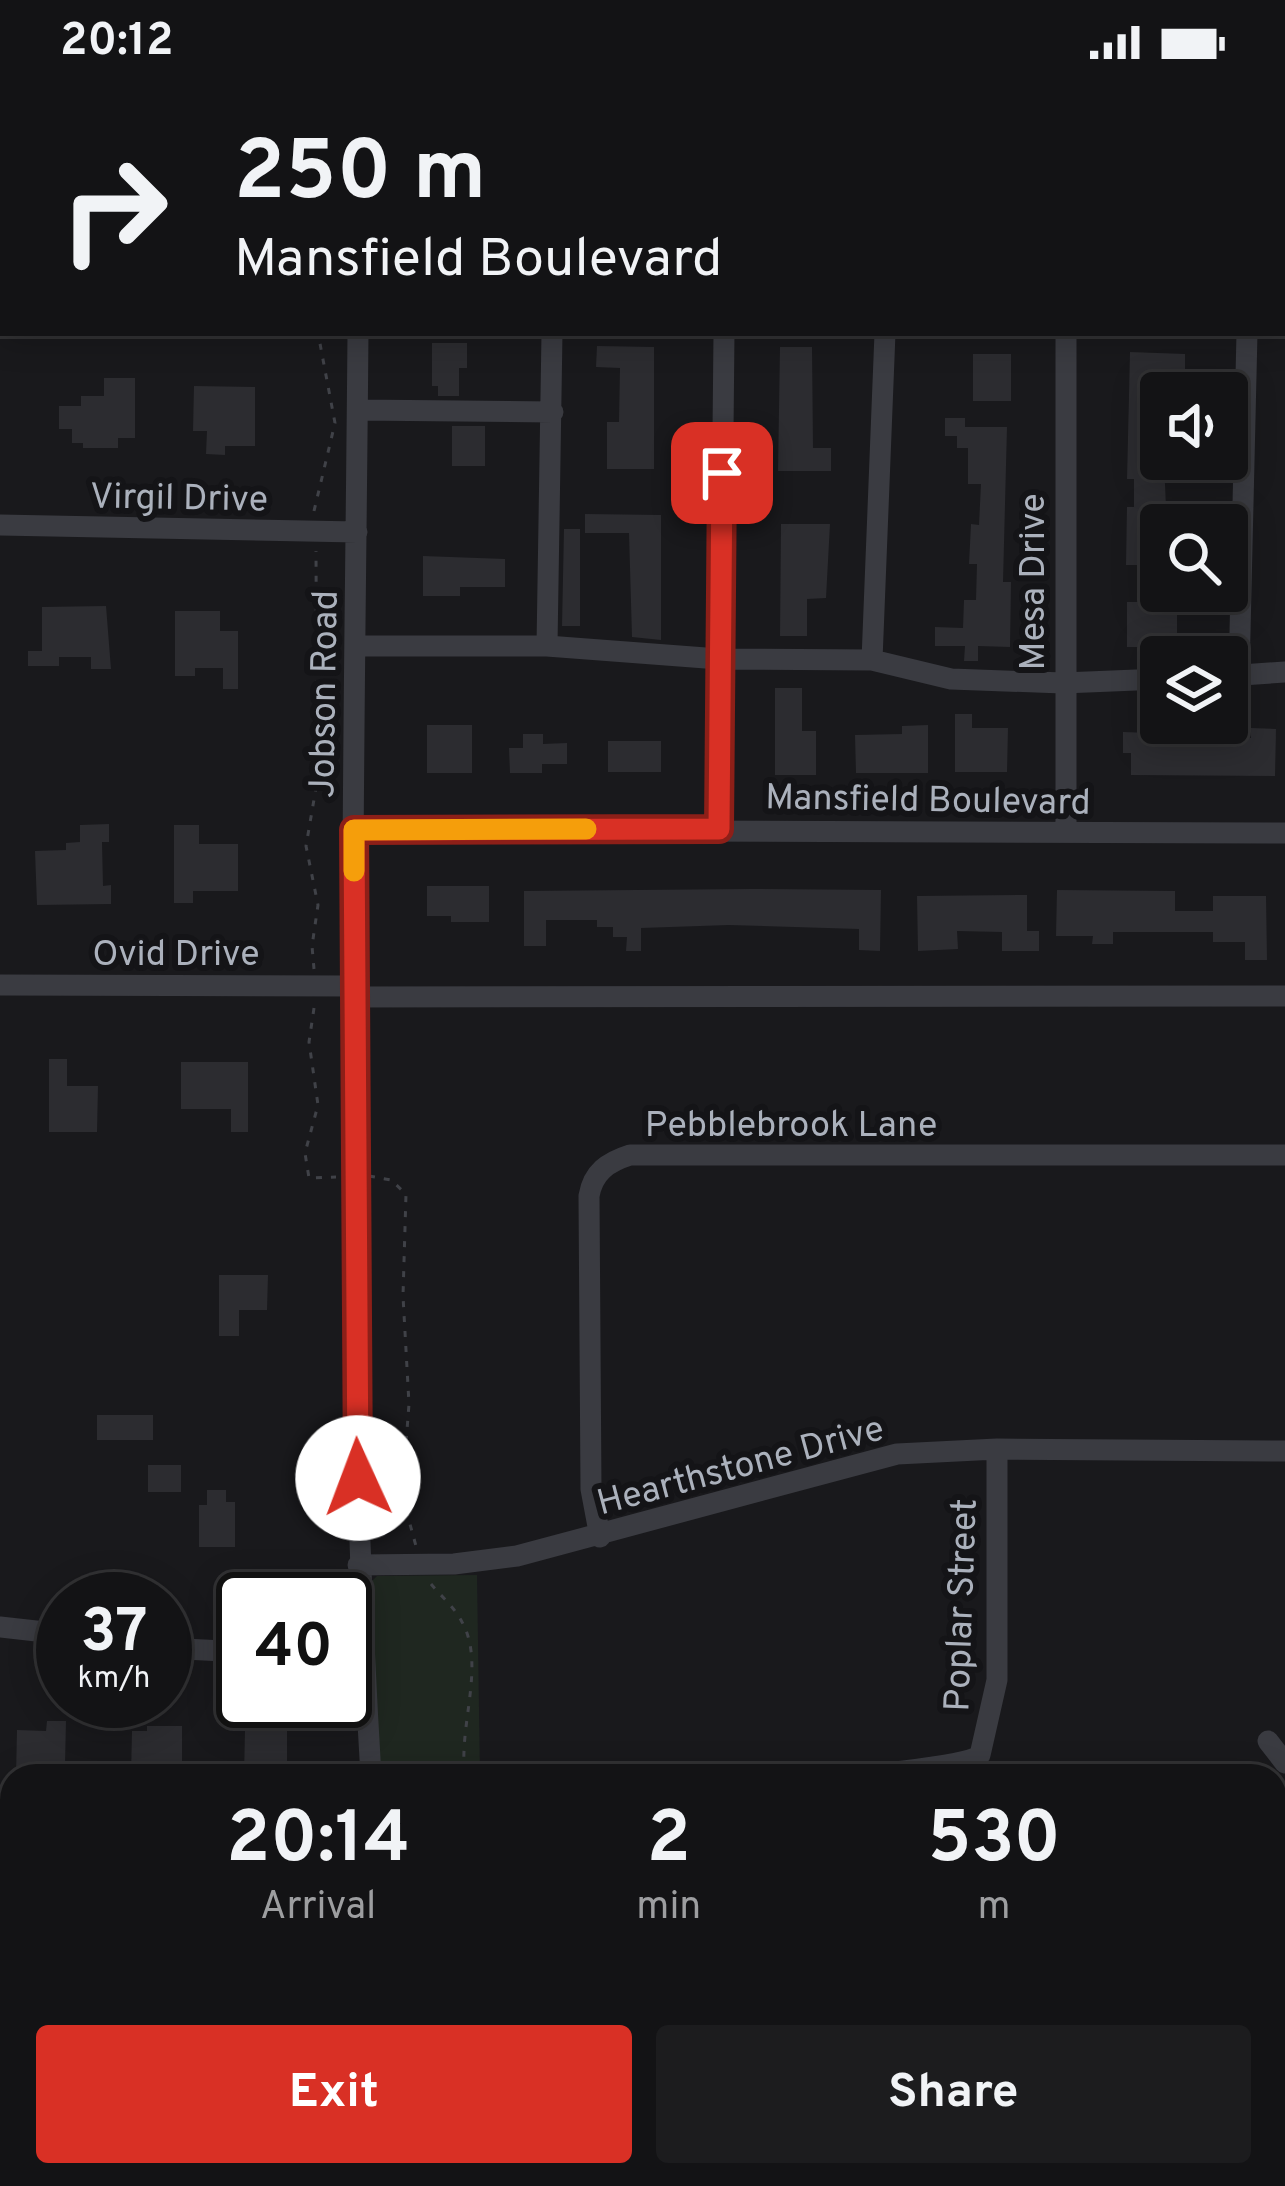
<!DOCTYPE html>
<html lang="en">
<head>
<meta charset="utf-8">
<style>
  body { margin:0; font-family:Overpass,sans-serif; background:#1c1c1e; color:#f1f3f6; height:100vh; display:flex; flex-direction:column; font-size:45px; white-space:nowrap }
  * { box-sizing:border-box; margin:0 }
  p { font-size:39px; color:#9d9ea0 }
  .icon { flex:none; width:66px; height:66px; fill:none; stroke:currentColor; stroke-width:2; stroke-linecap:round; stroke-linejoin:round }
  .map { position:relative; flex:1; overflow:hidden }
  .drawer { position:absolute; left:0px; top:1680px; width:1287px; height:423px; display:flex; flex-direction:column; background:#131315; border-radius:36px 36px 0 0; box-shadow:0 6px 30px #0003,0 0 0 3px #323234 }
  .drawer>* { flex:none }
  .top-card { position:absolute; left:0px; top:0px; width:1287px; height:252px; box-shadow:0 6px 30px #0003,0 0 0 3px #323234; background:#131315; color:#f1f3f6; overflow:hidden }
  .buttons { position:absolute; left:1140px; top:288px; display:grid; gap:24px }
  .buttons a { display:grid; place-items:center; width:108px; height:108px; border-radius:12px; background:#131315; box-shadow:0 6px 30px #0003,0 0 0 3px #323234; font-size:60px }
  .speed { position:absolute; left:36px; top:1488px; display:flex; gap:24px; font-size:60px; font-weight:700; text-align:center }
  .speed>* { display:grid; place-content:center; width:156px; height:156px; border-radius:50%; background:#131315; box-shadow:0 6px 30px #0003,0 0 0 3px #323234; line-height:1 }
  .speed small { font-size:30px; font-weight:400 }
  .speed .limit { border:6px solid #111; border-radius:18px; background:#fff; color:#111 }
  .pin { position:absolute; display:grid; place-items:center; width:102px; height:102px; color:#fff; margin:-51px; border-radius:24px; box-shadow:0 6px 18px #0006 }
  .me { position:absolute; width:132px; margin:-66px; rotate:358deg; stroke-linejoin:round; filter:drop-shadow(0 0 9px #0008) }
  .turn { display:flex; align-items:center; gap:42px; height:252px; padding:0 36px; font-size:54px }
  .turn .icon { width:156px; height:156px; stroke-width:2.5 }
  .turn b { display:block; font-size:84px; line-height:102px }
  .eta { display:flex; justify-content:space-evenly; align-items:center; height:204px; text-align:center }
  .eta b { font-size:72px; font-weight:700; line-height:84px }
  .cta { display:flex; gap:24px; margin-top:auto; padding:24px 36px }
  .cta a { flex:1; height:138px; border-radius:12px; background:#d93025; color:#fff; font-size:48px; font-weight:700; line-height:138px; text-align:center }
  .cta a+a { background:#1c1c1e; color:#f1f3f6 }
  .status { display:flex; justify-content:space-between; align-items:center; height:84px; padding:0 60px; background:#131315; direction:ltr }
  .status svg { height:33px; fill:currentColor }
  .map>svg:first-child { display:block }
</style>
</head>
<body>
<div class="status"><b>20:12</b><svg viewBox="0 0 49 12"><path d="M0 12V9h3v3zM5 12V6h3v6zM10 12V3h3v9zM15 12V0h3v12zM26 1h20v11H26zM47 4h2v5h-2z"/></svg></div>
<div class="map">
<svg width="1285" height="2102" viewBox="0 0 1285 2102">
  <rect width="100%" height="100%" fill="#19191c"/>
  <path fill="#1f2720" d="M477 1491 480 1692H374L368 1501 377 1492Z"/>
  <path fill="#2c2c30" d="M432 259H467V284H459V312H438V302H432Z
    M597 262 654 263V385H607V338H619L620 284 596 283Z
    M780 263H812L813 364H831V387H778Z
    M1130 268 1185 270V285H1178L1177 309H1161L1166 423H1175V441H1161V481H1126L1127 423H1134V395H1127Z
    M973 270H1011V317H973Z
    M104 294H135V354H118V364H83V359H72V345H59V322H81V312H104Z
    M194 302 255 303V362H225V371L206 370 207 347H193Z
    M945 334H965V343H1007L1003 498H1011L1010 563 978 562V577H964L965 562H935V543L963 544 964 516H976L977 480H969L971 440 979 441 981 400H968V364H957V352H945Z
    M452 342H485V382H452Z
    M585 430 661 431V556L632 553 629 449H585Z
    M781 440H830L826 514 807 515V552H780Z
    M564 445H580V542H562Z
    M423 472 505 475V503H460V512H423Z
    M1127 518H1177V563H1127Z
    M106 522 111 585H91V573H59V582H28V567H42V523Z
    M175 527H220V547H238V605H223V584H195V592H175Z
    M775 604H802V647H816V691H775Z
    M955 630H972V644H1008L1007 688H955Z
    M1152 639H1182L1181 653 1251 654V644L1276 645 1275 692 1131 691V669H1123V648L1152 649Z
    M427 641H472V689H427Z
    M928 641V689H856L855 651 902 650V642Z
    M523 650H543V660L567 659V680H542V689H510L509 664H523Z
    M608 657H661V688H608Z
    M109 740V758H102L103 802 111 801V820L37 821 35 767 66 766V759L80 758V741Z
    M174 741H199V760H238V807H193V819H174Z
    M427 802H489V838H451V832H427Z
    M749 805 881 806 880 867 859 866V845L729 841 641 844V867H626L627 853H613V843H597V836H546V862H524V807Z
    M1057 806 1175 807V827H1213V812H1266L1267 876H1245V858H1213V848H1113V860H1092L1093 852H1056Z
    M1027 811V847H1039V867H1002V848L957 847 958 865 918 867 917 812Z
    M49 975H67V1002H98L97 1048H49Z
    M181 978H248V1048H231V1025H181Z
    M219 1191H268L267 1226H239V1252H219Z
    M97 1331H153V1356H97Z
    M148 1381H181V1408H148Z
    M207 1406H226V1418H235V1463H199V1421H207Z
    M47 1637H66L65 1681H39V1692H16L17 1646 46 1647Z
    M147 1642H182V1682H148V1692H131L132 1647H147Z
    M245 1646H287V1682L259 1681 258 1692H244Z"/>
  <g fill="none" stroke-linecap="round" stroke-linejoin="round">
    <path stroke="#404248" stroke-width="3" stroke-dasharray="6 9" stroke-linecap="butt" d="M325 3V0
      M314 427 335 339 318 249
      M314 885 312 862 318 821 306 762 317 698 316 467
      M314 924 309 958 318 1021 305 1069 309 1094 336 1093
      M369 1092 391 1096 406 1110 403 1212 409 1320 402 1411 416 1462
      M431 1500C441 1512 455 1524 462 1538 486 1581 458 1642 465 1692
      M486 2091 509 2093V2102"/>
    <path stroke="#3a3b41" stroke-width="21" d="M546 0V3
      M361 3V0
      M728 3V0
      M984 3 986 0
      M1220 3 1223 0
      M1284 147 1285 146
      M358 249C354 730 342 1212 371 1692
      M358 326 553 328
      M0 441 357 448
      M356 562H547L719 575 872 576 951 595 1063 599 1161 595
      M547 562 552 249
      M872 576 885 249
      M1239 591 1247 249
      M1227 592 1285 588
      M719 745 724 249
      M354 746 1285 749
      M1066 748V249
      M0 901 352 902
      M352 913 1285 912
      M600 1453 591 1405 589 1112C593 1088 608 1078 630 1071H1285
      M358 1481 454 1480 517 1472 897 1370 997 1365 1285 1367
      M0 1543 63 1550
      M165 1564 243 1568
      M1268 1657 1285 1679
      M867 1692C891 1687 968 1682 980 1671L997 1596V1365
      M0 1770H12
      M1275 1813H1285
      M1275 1971 1285 2014
      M380 2091V2102
      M871 2091 897 2102
      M1153 2091 1164 2102
      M124 2102 128 2091
      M781 2102V2091"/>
  </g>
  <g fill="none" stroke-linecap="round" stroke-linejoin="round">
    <g stroke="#8d1f18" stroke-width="30">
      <path id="route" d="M358 1394 354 746 719 745 722 389"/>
    </g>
    <use href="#route" stroke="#d93025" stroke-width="21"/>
    <path stroke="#f59e0b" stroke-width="21" d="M354 787V746L586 745"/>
  </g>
  <g text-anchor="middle" stroke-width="12" stroke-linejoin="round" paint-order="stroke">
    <g font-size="36" fill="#abb1bc" stroke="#141417">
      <text transform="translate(179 412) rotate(1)" y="13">Virgil Drive</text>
      <text transform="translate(1031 498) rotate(-90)" y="13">Mesa Drive</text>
      <text transform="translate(322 610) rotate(-89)" y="13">Jobson Road</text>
      <text transform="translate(928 714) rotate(1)" y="13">Mansfield Boulevard</text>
      <text x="176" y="881">Ovid Drive</text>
      <text x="791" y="1052">Pebblebrook Lane</text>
      <text transform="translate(740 1380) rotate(-15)" y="13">Hearthstone Drive</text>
      <text transform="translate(959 1521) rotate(-88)" y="13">Poplar Street</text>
    </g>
  </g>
</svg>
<div class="buttons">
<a><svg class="icon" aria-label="sound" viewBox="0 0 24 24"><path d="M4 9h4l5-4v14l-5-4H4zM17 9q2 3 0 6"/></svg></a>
<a><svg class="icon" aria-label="search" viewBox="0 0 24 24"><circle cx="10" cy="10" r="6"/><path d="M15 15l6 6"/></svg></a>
<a><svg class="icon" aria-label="layers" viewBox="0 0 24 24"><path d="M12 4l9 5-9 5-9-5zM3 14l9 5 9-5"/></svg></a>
</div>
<div class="speed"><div>37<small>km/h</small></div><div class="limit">40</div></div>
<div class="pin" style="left:722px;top:389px;background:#d93025"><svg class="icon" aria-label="arrive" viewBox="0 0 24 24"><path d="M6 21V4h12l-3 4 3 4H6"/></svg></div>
<svg class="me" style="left:358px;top:1394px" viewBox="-20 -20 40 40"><circle r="19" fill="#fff"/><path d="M0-13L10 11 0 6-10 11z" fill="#d93025"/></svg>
<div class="top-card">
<div class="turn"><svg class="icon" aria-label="right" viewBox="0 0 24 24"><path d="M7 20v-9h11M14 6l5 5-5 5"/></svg><div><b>250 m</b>Mansfield Boulevard</div></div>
</div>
<section class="drawer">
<div class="eta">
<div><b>20:14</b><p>Arrival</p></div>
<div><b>2</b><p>min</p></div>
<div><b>530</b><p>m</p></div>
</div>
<div class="cta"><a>Exit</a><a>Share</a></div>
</section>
</div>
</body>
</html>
